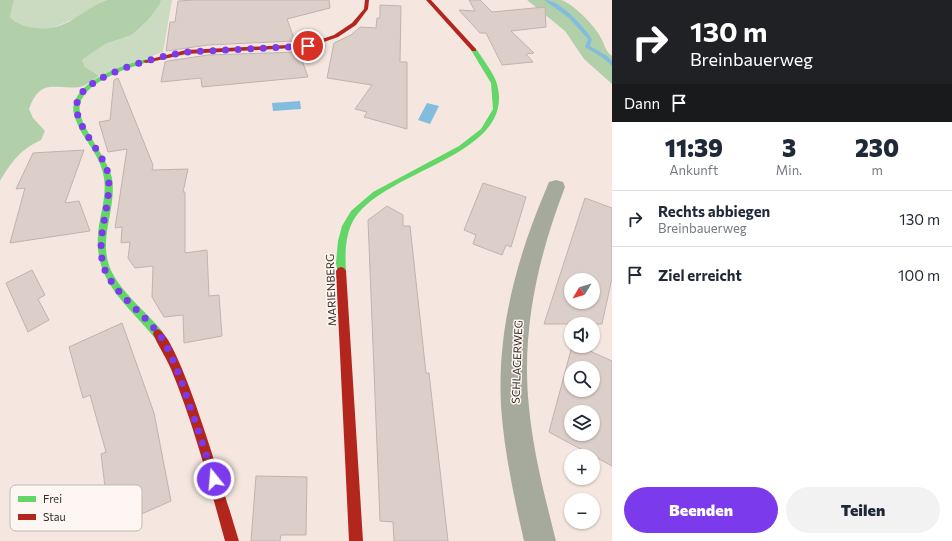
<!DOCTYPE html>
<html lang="de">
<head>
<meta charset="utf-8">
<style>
  body { margin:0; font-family:Commissioner,sans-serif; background:#f2f2f3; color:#1f2937; height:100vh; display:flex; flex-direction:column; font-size:15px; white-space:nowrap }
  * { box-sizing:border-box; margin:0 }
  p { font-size:13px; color:#747a83 }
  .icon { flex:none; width:22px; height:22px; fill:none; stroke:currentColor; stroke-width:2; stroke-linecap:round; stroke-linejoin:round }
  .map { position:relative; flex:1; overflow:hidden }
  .side { display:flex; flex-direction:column; background:#fff; width:340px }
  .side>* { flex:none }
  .top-card { background:#202124; color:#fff; overflow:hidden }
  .needle { width:26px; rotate:232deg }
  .controls { position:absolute; left:564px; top:273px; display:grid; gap:8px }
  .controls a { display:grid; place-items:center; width:36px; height:36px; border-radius:50%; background:#fff; box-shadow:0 1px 3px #0004; font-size:20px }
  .pin { position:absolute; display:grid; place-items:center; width:34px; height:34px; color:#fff; margin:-17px; border:2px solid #fff; border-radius:50%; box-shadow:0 1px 4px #0007 }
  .me { position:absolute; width:44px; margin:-22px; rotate:343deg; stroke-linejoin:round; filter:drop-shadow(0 0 3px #0008) }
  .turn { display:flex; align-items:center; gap:14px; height:84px; padding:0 12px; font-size:18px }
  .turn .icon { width:52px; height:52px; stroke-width:2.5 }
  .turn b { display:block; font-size:28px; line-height:34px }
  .then { display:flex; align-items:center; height:38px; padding:0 12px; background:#0003; gap:8px; font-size:15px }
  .eta { display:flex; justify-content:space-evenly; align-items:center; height:68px; text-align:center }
  .eta b { font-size:24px; font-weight:800; line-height:28px }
  .primary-button { display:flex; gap:8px; margin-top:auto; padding:8px 12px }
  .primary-button a { flex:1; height:46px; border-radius:24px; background:#7c3aed; color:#fff; font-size:16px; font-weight:800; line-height:46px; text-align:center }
  .primary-button a+a { background:#f2f2f3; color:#1f2937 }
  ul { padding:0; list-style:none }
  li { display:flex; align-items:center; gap:12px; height:56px; padding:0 12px; border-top:1px solid #e0e1e3 }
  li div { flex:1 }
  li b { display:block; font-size:15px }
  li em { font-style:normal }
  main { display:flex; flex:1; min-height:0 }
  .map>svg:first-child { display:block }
</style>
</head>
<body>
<main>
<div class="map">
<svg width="612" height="541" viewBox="0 0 612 541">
  <rect width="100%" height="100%" fill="#f5e7df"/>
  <path fill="#cadbc1" d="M14 0H110C79 13 42 47 10 17Z
    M161 0H172L163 52 99 76 85 67 82 60 105 44 132 35 149 19 160 4Z"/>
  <path fill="#b1d0aa" d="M0 0H14L10 17C17 24 25 27 35 28 69 32 80 9 108 0 120 0 148 0 161 0L160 4 149 19 132 35 105 44 82 60 85 67 99 76C94 79 86 86 80 87 54 90 41 77 29 109L33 118 45 131 41 140C20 150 12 161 0 181Z
    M527 0C538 0 551 0 561 0 573 3 596 27 601 38 605 45 605 51 612 56V84L584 59 565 31Z"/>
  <path fill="#82bdde" d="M300 101 301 109 273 111 272 103Z
    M427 103 439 106 430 124 418 120Z"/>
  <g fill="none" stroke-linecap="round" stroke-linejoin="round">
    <path fill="#82bdde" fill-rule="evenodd" d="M544 0C561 0 583 26 592 39L590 46 607 56 612 61V66L603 58 585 47 588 39 569 18Z"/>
  </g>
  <path fill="#dccec8" stroke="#c0b3af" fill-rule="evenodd" d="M195 0H329L330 8 287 19 295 41 208 45 166 51 170 22H175L178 1Z
    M469 0H480L492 12 545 7 546 27 511 31 534 53 526 54 533 62 502 65 486 33H480L459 10 475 11Z
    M380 5 401 6 400 62H407V129L364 117 367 112 355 109 372 85 327 78 334 43 351 35 360 27 376 28 377 18H380Z
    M299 52 308 77 202 87 201 78 161 82 165 62 168 61 208 55Z
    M118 78 153 165 152 170 188 169 183 192H185V253L207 250 209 296 219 295 222 336 184 343 183 315 164 317 152 297 153 266 135 268 128 258 130 242 121 243 122 227 115 228 127 149 108 152 99 122 110 120 114 80Z
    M84 150 65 203 79 201 90 231 10 243 25 188 16 189 33 153Z
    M483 183 526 197 511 247 506 245 502 255 473 244 476 235 464 230Z
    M585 198 612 208V278L602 324H544ZM571 280H593V302H571Z
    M387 206 403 215V226H410L426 373H429L448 541H394L393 522 380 521 368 220Z
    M32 270 45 295 38 299 49 320 28 332 6 283Z
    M122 323 154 413 171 501 110 528 101 454 106 452 90 395 83 398 69 347Z
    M572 346H579L612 361V466L549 432ZM571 368H593V390H571ZM571 412H593V434H571Z
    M256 476 307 477 306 535H281L280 541H251Z"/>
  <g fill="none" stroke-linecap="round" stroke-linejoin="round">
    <path fill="#a5aa9c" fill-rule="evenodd" d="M556 180 563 182 565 187C538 257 521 331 529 407 533 452 545 497 556 541H524C514 497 504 451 501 406 497 329 517 257 547 187L549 182Z"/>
    <path fill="#63d668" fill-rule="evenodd" d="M474 48 477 50C482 58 495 75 497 84 517 157 382 169 353 221 345 236 345 254 346 271L344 274H338L336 263 338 241 342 226 351 211 373 192 459 146 481 129 493 109 491 83 471 50Z
      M146 59 149 61 148 62C128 68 86 81 80 104 75 122 108 157 112 178 117 208 98 238 110 268 120 292 145 310 162 331L163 334 162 337 158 339 154 337C128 305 94 282 98 235 99 216 107 198 104 178 102 161 89 145 80 130 77 122 71 112 74 104 80 79 124 65 146 59Z"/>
    <path fill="#b3261e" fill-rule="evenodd" d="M365 0H369L368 9 356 25 338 37 310 47 186 54 146 63 143 61 186 50 307 44 334 35 352 23 364 9Z
      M426 0H431L476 49V51H472Z
      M341 267 344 268 346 271 363 541H349L336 271 338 268Z
      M158 329C181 338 229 510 239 541H225C209 483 194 425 171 369 166 357 158 346 153 334L154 331Z"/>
  </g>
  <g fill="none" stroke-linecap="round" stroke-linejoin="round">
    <path stroke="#7c3aed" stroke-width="7" stroke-dasharray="0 12.6" d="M214 479C205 451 196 423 186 395 180 377 173 357 163 340 147 315 117 297 105 270 93 239 113 205 108 174 104 151 67 120 79 97 92 73 160 56 186 52L308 46"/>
  </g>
  <g text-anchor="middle" stroke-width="3" stroke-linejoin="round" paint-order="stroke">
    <g font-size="11" fill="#382c24" stroke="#fdf6f2">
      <text transform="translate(331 290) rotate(-92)" y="4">MARIENBERG</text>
      <text transform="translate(517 362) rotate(-88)" y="4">SCHLAGERWEG</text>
    </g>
  </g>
  <rect x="10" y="485" width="132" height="46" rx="6" fill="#fdf6f2" stroke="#c2b9b4" stroke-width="1"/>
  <rect x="18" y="496" width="18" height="6" fill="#63d668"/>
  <rect x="18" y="514" width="18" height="6" fill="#b3261e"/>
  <g font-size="11" fill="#382c24">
    <text x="43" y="503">Frei</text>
    <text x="43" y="521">Stau</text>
  </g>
</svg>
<div class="controls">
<a><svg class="needle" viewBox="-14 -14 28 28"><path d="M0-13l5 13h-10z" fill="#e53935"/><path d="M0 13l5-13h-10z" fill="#747a83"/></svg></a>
<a><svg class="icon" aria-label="sound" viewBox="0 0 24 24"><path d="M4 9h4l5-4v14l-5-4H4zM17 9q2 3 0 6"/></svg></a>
<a><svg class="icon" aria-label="search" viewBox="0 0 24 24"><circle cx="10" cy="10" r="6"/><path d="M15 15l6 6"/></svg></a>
<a><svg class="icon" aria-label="layers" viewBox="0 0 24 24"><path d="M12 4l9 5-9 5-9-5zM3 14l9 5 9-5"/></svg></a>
<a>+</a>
<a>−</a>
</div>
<div class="pin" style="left:308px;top:46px;background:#d93025"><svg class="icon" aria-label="arrive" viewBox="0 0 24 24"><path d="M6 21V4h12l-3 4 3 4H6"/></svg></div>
<svg class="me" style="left:214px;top:479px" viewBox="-20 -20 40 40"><circle r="17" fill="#7c3aed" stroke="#fff" stroke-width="3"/><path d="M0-11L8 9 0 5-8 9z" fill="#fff"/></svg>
</div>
<section class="side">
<div class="top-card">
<div class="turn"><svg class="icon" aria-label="right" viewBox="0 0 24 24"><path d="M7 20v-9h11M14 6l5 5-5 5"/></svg><div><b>130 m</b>Breinbauerweg</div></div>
<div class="then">Dann<svg class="icon" aria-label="arrive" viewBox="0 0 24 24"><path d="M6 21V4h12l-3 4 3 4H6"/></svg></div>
</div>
<div class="eta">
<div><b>11:39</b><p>Ankunft</p></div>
<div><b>3</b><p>Min.</p></div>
<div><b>230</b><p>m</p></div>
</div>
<ul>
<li><svg class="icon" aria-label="right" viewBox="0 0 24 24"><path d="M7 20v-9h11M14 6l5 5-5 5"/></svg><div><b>Rechts abbiegen</b><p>Breinbauerweg</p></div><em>130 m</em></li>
<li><svg class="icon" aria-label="arrive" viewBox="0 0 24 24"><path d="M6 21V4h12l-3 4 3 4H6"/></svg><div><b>Ziel erreicht</b></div><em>100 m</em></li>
</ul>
<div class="primary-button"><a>Beenden</a><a>Teilen</a></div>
</section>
</main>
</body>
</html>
